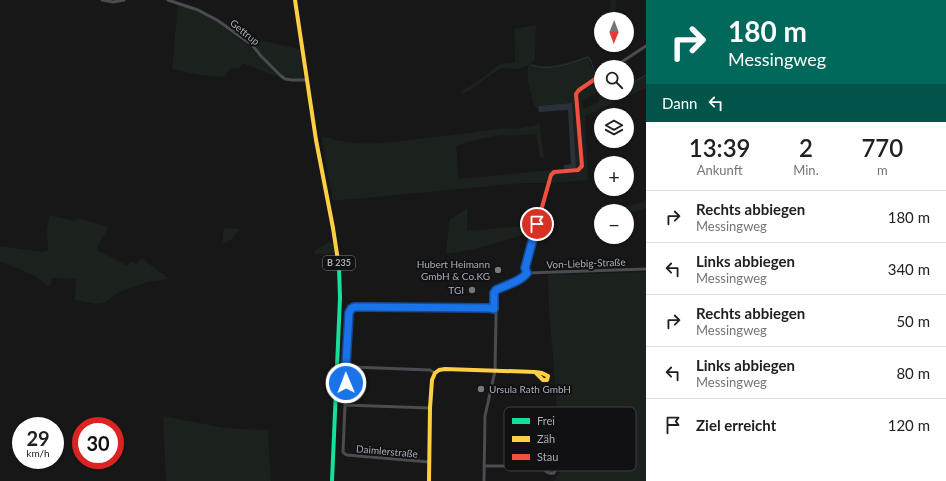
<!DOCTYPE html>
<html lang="de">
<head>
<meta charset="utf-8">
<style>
  body { margin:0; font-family:Lato,sans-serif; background:#f2f2f2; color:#202124; height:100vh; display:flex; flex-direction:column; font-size:15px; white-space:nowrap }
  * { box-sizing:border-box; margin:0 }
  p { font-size:13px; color:#757577 }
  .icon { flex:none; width:22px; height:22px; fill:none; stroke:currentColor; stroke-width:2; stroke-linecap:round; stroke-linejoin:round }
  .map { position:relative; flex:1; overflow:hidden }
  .side { display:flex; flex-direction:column; background:#fff; width:300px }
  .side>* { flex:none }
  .banner { background:#00695c; color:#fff; overflow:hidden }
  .needle { width:26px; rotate:181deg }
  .fabs { position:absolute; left:594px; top:12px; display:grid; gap:8px }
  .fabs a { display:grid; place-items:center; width:40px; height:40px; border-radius:50%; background:#fff; box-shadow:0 1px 3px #0004; font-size:20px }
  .speed { position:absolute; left:12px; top:417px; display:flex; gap:8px; font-size:20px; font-weight:700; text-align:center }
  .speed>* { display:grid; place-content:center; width:52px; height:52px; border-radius:50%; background:#fff; box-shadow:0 1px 3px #0004; line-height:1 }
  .speed small { font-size:10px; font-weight:400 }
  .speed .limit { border:6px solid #d22; background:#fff; color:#111 }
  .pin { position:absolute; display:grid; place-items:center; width:34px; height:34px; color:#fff; margin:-17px; border:2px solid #fff; border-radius:50%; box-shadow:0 1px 4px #0007 }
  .me { position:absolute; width:44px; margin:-22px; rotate:359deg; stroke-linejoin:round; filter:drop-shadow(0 0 3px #0008) }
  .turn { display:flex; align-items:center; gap:14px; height:84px; padding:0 16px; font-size:18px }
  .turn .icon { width:52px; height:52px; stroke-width:2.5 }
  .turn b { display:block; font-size:28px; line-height:34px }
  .then { display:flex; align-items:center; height:38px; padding:0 16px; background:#0003; gap:8px; font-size:15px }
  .eta { display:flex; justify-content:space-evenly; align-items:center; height:68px; text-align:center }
  .eta b { font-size:24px; font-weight:600; line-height:28px }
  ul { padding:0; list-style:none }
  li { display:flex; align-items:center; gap:12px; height:52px; padding:0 16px; border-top:1px solid #e0e0e0 }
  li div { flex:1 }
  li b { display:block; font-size:15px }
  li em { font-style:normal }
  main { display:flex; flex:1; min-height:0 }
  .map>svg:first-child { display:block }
</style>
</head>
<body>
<main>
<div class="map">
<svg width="646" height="481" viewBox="0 0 646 481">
  <rect width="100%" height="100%" fill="#171717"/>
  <path fill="#1b211c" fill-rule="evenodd" d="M610 0H616L615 19H611Z
    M178 4 192 9 209 16 249 46 278 75 275 76 243 63 239 68H231L224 77 199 75 172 69Z
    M536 25 535 60 531 64C553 69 567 62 587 56H589L591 67 596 78 578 89 581 166 578 169 564 170V169L576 168 572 103 538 106 539 112 534 105 528 83V66H525L518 69 501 68 485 79 471 90 460 94 461 91C471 86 481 79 490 72 493 69 496 66 500 64 505 63 510 63 515 63L514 29Z
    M244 38H250L300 49 303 78 302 79 286 78 251 44Z
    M646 74V88L585 116 588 180 550 183 553 176 555 173 578 171 583 167 577 95 579 91 598 79 601 83V93H627V84ZM598 93 599 102 584 108 581 101Z
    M540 124 544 159 540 157 536 134 507 136 500 135 467 142 456 146 459 179 561 169V170L553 171 548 183H524L333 201 321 135C355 149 392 142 427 138 453 135 478 132 503 128L517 129Z
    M646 201V209L630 212 627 207Z
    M467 208V231L536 225 533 232 476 249 446 254 449 222 451 219Z
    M49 215 76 221 77 218 109 227 100 242 97 250 128 266 130 261 136 264 142 258 169 279 148 282 122 291 103 303 96 304 75 300 76 279 52 278 50 286 46 285 37 277 0 261V246L43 252 48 250 47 231Z
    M224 228 240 229 232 239 222 245Z
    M329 242 333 243 335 253 316 255 314 251Z
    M646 272V481H553L562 469 549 309 548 275Z
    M163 416 225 428 268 430 271 481H166Z"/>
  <path fill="#2a3239" d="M572 103 576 168 564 169V165L571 164 568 110 539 112 538 106Z"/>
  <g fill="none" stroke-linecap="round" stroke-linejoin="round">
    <path stroke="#2a3239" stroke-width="1" d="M532 65C548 72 572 63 588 57L590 58 596 76
      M598 80 601 84
      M627 86 646 75"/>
    <path stroke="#4b4c50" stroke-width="3" d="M102 0 113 2 124 0
      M168 0 198 10 217 20 252 45 261 56 280 75 285 79 292 80H307
      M614 67 646 46
      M345 405 347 372 348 368 352 367 430 370 435 373
      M430 462 347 455 345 454 343 452 345 405 430 408
      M484 466H551L554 467 555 470 554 473C548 475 544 469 539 466
      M484 481 485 416 495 371 496 318V313L494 309 495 291 498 289C507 285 520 281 527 273L646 269"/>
    <path stroke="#16e098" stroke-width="4" d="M332 481 340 298 339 267"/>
    <path stroke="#ffcf43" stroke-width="4" d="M295 0 316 140 333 228 339 267
      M348 368 346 364 349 313 352 308H489L494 309
      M429 481 430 408 432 380 435 373 439 370 445 369 535 372 542 373 548 376 547 380H543L536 373"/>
    <path stroke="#f24e42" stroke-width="4" d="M527 273 525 268 551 175 554 172 578 170 582 166 576 94 579 90 601 75"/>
  </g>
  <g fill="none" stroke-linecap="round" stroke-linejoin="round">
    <g stroke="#114b97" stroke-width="10">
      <path id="route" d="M346 383 347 372 348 368 346 364 349 313 351 309 354 307H369L489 308 494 309V293L496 290C506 285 520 282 527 273L525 268 537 224"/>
    </g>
    <use href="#route" stroke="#1a73e8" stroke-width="7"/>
  </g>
  <g fill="#757880" stroke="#111113" stroke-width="1.5">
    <circle cx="498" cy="270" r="4"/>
    <circle cx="472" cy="290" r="4"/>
    <circle cx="481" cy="389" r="4"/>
  </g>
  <g text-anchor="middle" stroke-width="4" stroke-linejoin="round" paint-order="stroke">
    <rect fill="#111113" stroke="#7b7e86" stroke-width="1" x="323" y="256" width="32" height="14" rx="3"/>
    <g font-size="9" font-weight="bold" fill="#a8adb8">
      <text x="339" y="266">B 235</text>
    </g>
    <g font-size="10" fill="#a8adb8" stroke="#111113">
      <text transform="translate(245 32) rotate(39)" y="4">Gettrup</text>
      <text transform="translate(586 263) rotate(-2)" y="4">Von-Liebig-Straße</text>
      <text transform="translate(387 451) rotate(5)" y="4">Daimlerstraße</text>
    </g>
    <g font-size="10" fill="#a8adb8" stroke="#111113" text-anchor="end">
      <text x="490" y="268">Hubert Heimann<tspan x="490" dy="12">GmbH &amp; Co.KG</tspan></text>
      <text x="464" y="294">TGI</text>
      <text x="489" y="393" text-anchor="start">Ursula Rath GmbH</text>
    </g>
  </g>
  <rect x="504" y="407" width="132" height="64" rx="6" fill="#111113" stroke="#3e4045" stroke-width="1"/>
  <rect x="512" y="418" width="18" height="6" fill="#16e098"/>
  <rect x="512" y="436" width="18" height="6" fill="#ffcf43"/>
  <rect x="512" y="454" width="18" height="6" fill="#f24e42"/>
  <g font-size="11" fill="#a8adb8">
    <text x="537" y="425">Frei</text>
    <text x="537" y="443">Zäh</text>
    <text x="537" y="461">Stau</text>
  </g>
</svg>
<div class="fabs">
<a><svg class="needle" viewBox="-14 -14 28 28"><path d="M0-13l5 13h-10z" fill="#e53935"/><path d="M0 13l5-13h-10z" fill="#757577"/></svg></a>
<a><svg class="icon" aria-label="search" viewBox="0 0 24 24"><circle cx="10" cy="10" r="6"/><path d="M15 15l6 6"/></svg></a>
<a><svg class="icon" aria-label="layers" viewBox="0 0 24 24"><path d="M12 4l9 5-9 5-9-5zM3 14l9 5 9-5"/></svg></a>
<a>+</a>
<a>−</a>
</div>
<div class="speed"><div>29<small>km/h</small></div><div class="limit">30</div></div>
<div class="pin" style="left:537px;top:224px;background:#d93025"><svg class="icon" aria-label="arrive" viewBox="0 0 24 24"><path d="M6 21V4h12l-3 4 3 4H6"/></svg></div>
<svg class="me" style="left:346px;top:383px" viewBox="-20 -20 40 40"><circle r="17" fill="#1a73e8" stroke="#fff" stroke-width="3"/><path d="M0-11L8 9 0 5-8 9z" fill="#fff"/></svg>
</div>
<section class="side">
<div class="banner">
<div class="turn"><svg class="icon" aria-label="right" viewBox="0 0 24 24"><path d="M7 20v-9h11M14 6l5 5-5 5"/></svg><div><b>180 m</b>Messingweg</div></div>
<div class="then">Dann<svg class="icon" aria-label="left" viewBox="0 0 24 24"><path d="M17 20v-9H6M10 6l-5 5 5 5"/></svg></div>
</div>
<div class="eta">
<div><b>13:39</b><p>Ankunft</p></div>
<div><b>2</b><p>Min.</p></div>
<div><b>770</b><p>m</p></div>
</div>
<ul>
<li><svg class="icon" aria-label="right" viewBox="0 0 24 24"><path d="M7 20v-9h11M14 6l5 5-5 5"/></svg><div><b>Rechts abbiegen</b><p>Messingweg</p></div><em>180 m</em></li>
<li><svg class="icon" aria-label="left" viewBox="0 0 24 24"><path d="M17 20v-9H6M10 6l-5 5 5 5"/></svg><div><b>Links abbiegen</b><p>Messingweg</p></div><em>340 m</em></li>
<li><svg class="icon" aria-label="right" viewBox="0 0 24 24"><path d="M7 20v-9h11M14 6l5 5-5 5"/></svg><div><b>Rechts abbiegen</b><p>Messingweg</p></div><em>50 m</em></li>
<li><svg class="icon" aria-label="left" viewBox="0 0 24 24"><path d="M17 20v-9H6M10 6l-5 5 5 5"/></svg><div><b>Links abbiegen</b><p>Messingweg</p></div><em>80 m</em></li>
<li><svg class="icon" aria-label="arrive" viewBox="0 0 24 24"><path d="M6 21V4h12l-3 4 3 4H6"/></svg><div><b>Ziel erreicht</b></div><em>120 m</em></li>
</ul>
</section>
</main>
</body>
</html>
